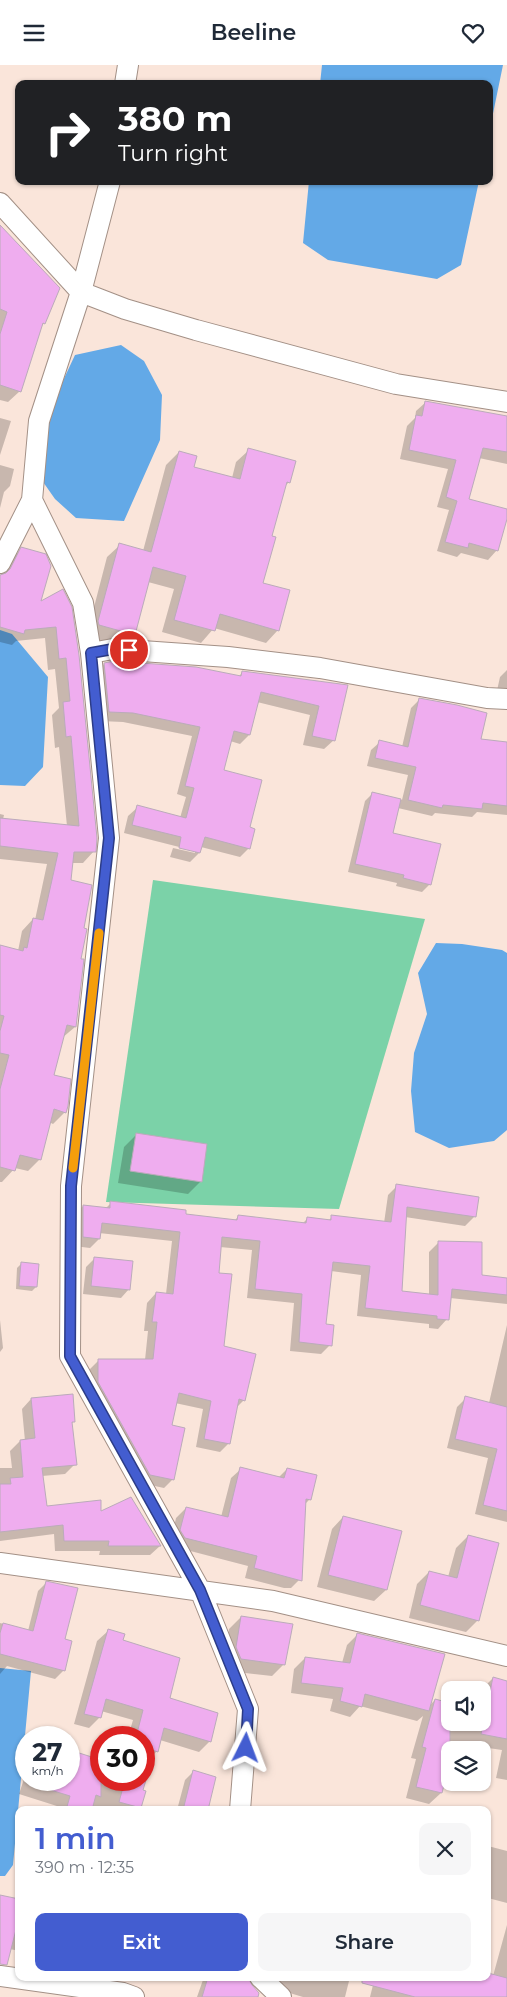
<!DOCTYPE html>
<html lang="en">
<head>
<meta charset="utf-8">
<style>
  body { margin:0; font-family:Montserrat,sans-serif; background:#f6f6f7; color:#1f2937; height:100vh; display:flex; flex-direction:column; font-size:19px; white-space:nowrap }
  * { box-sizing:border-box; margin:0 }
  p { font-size:16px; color:#747a83 }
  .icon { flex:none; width:28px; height:28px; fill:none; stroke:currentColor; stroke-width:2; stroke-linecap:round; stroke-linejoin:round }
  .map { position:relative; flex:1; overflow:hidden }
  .drawer { position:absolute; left:15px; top:1741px; width:476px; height:175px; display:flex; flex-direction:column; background:#fff; border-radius:10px; box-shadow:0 1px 4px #0004 }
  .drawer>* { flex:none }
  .hud { position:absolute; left:15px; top:15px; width:478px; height:105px; border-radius:10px; box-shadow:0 1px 4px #0004; background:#202124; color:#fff; overflow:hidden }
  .buttons { position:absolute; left:441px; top:1616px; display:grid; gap:10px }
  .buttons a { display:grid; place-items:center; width:50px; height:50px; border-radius:10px; background:#fff; box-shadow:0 1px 4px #0004; font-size:25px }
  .speed { position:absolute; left:15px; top:1661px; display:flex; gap:10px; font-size:25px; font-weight:700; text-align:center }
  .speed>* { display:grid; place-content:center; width:65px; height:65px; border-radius:50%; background:#fff; box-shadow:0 1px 4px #0004; line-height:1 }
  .speed small { font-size:12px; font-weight:400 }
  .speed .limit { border:8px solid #d22; background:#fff; color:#111 }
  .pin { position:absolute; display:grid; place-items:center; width:42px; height:42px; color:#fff; margin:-21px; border:2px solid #fff; border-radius:50%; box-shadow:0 1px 5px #0007 }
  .me { position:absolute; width:55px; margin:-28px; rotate:3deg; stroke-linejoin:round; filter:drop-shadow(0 0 4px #0008) }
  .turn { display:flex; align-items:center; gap:18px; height:105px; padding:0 20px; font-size:22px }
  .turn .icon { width:65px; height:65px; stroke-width:2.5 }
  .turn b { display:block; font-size:35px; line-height:42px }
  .round { display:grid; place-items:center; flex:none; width:52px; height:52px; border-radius:10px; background:#f6f6f7 }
  .overview { display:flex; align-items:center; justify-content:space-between; height:85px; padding:0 20px }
  h1 { font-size:30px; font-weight:600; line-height:38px; color:#435dd0 }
  .button { display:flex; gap:10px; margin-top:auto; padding:10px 20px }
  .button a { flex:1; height:58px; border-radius:10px; background:#435dd0; color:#fff; font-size:20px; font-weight:600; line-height:58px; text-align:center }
  .button a+a { background:#f6f6f7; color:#1f2937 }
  header { display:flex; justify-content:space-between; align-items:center; height:65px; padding:0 20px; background:#fff; font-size:22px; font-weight:600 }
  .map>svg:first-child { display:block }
</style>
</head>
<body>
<header><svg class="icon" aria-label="menu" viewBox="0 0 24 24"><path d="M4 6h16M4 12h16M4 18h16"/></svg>Beeline<svg class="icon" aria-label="heart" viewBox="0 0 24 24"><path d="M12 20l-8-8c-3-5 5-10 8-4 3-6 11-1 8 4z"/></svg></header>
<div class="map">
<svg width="507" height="1932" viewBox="0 0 507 1932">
  <rect width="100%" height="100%" fill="#fae5da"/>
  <path fill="#7bd2a8" d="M153 815 425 854 339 1144 106 1137Z"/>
  <path fill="#63a9e7" d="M322 0H503L489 68V19H320Z
    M309 116H479L461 200 437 214 328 195 303 178Z
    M121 280 144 296 162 330 160 375 124 456 76 453 55 434 41 414 46 352 75 290Z
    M0 565 12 569 48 612 43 702 25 721 0 720Z
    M436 878 462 879 502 885 507 888V1065L494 1076 449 1083 415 1067 411 1026 414 988 427 949 418 908Z
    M0 1603 31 1606 13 1800 5 1811H0Z"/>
  <path fill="#0003" d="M0 162 44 258 41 262 20 326 8 337 0 335Z
    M426 337 507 353V399L479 393 467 435 507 446 497 485 488 495 461 488 457 492 437 486 449 445 437 442 448 404 400 394 407 361 415 353 416 346Z
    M0 353 11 356 0 390Z
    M249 385 289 417 284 422 271 472 261 519 278 565 266 578 214 563 201 578 162 567 174 524 148 517 134 569 121 582 86 573 107 492 120 480 143 486 166 400 179 387 193 403 232 413 236 397Z
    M0 400 14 404 10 421 4 427 0 443Z
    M22 484 39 538 62 525 94 786 83 798H72L70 816 83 864 75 962 62 973 52 1011 65 1047 53 1059 49 1057 40 1094 28 1106 15 1103 2 1117H0V881L18 886 22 866 33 854 35 855 47 799 0 794V749L4 750 3 754 67 761 59 682 55 683 52 650 59 643 55 604 48 605 45 573 16 576 12 580 0 577V511L10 495Z
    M104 599 238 612 243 607 346 621 334 675 324 684 303 680 310 650 257 637 249 670 240 679 230 676 223 705 248 763 249 783 240 792 201 782 199 788 190 797 170 792 173 783 195 788V786L124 768 128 751 138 742 180 753 186 732 177 729 192 671 123 657 100 656 95 608Z
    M507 605V635L496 630 500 612Z
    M420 634 480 675 507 678V750L477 747 472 752 435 748 432 751 398 743 392 769 430 819 422 827 396 821 397 818 348 807 365 736 373 728 402 735 408 710 367 701 371 685 380 677 402 682 411 643Z
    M136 1070 201 1116 188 1129 118 1118 124 1082Z
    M397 1121 474 1152 465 1161 405 1152 400 1227 429 1230V1187L438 1178 480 1211 507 1214V1239L450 1233 447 1254 438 1264 429 1263V1259L357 1251 361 1210 331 1206 325 1261 330 1280 321 1289 290 1286 294 1238 247 1233 252 1185 220 1182 217 1209 222 1281 244 1335 236 1343 229 1378 220 1387 196 1382 203 1344 175 1338 170 1361 173 1414 164 1423 141 1418 90 1327V1304L99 1295H145L148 1266H144L147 1238 156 1228 166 1229 172 1176 99 1168V1174L90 1183 74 1181V1150L83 1141 105 1144 111 1138 184 1150 234 1156 238 1152 302 1159 307 1154 328 1156 332 1152 384 1158 388 1130Z
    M95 1193 129 1224 121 1233 83 1229 86 1202Z
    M21 1199 36 1222 32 1226 16 1224 17 1203Z
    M0 1255 3 1283 0 1287Z
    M507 1260V1457L475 1449 488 1393 447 1383 457 1342 466 1333 489 1338Z
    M31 1334 74 1356 71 1359 75 1399 65 1409 42 1411 46 1442 100 1448 160 1481 150 1490H99L100 1486H55L54 1469 0 1476V1403H12L10 1386 20 1376H25L22 1344Z
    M241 1404 278 1413 287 1404 309 1435 304 1440 301 1513 291 1523H284L245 1513 248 1501 175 1482 171 1475 176 1453 186 1443 221 1452 231 1413Z
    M343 1452 386 1525 374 1536 317 1522 332 1464Z
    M468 1471 478 1555 466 1567 409 1553 417 1519 429 1507 448 1512 456 1483Z
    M46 1518 63 1575 64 1605 55 1614 7 1601 0 1609V1558L28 1566 38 1526Z
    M241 1552 284 1599 272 1611 228 1606 224 1595 229 1564Z
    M108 1566 122 1576 169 1634 210 1676 199 1687 160 1675 157 1686 152 1691 142 1726 144 1727 139 1745H59L60 1742 19 1729 26 1708V1715H69V1693L73 1688 101 1696V1715H144V1672H128L133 1655 101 1646 100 1652 89 1663 74 1659 97 1576Z
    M358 1569 429 1641 435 1635 450 1639V1658H482V1624L493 1613 507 1617V1715L496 1713 502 1685 454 1678 452 1685H450L441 1728 429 1739 406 1733 416 1694 411 1693 423 1651 417 1656 360 1641 350 1652 330 1646 333 1634 291 1628 294 1604 305 1593 342 1598 347 1580Z
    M193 1707 207 1745H177L185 1715Z
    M488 1781 507 1786V1838L488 1833Z
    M0 1831 19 1835V1886L10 1884 0 1899Z
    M507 1860V1932H370L375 1912H488V1910L493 1911Z
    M87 1912H116L109 1919Z
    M204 1912H234L254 1932H197Z
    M276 1912H350L345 1932H303L273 1923Z"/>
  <path fill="#efadef" stroke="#bbabba" d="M0 160 60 223 45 259 43 258 21 327 0 320V269L7 247 0 244Z
    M425 336 507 351V387L483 383 469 434 507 444V454L498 486 469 478 468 483 445 477 457 436 446 432 456 395 409 385 416 350 422 351Z
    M248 383 296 396 290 418 287 417 272 471 276 472 263 518 290 525 279 566 220 549 215 566 174 555 186 511 153 502 135 570 99 560 98 556 119 478 151 487 179 386 197 391 194 402 240 414Z
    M21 482 46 489 51 501 41 536 63 524 72 542 79 590 97 773 96 787H74L71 815 92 820 84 863 87 864 81 894H84L76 962 67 960 54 1010 71 1014 68 1041 66 1048 54 1044 41 1095 20 1090 15 1106 0 1102V1024L9 990 0 988V966L4 951 0 950V880L23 886 24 882 27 883 33 853 43 855 58 788 0 781V753L79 761 71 671 66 672 63 637 70 636 66 593 59 594 56 562 25 565 24 569 0 562V510L6 508 10 504Z
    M114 596 196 602 241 611 242 606 348 620 335 676 312 671 319 641 261 627 250 670 234 666 224 705 262 715 250 762 255 764 250 784 205 772 200 788 179 783 181 772 132 760 137 740 186 753 194 723 185 721 200 662 133 648 109 647 104 598Z
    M419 633 457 640 487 648 481 674 507 677V741L483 738 482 744 443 740 442 743 408 735 416 702 375 693 379 675 408 682Z
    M372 727 401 734 393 768 441 779 431 820 403 813 404 810 355 799Z
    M136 1068 207 1079 202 1117 130 1106Z
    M396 1119 479 1132 476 1152 407 1142 402 1226 438 1230V1176L482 1177V1210L507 1213V1230L452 1224 449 1255 437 1254V1251L365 1243 370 1201 333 1197 326 1259 334 1260 332 1281 299 1277 302 1229 255 1224 260 1176 222 1172 219 1208 232 1209 224 1281 256 1289 245 1336 239 1334 230 1379 204 1374 211 1336 179 1328 172 1360 185 1363 174 1415 150 1410 98 1317V1294H153L157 1257H152L156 1227 173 1229 180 1167 102 1158 100 1174 83 1172V1140L110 1143V1136L186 1145V1149L237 1155 238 1150 306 1158 307 1152 331 1155V1150L391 1157Z
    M94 1192 133 1196 130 1225 91 1221Z
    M21 1197 39 1199 37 1222 19 1221Z
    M73 1329 75 1357H72L77 1400 42 1403 47 1441 101 1435V1446L131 1432 161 1481H108L109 1476H64L63 1460 0 1467V1419H11L10 1413 23 1412 20 1375 35 1373 31 1333Z
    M465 1331 507 1342V1446L483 1440 497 1384 455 1374Z
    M240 1402 284 1413 287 1403 317 1410 311 1435 306 1434 302 1516 254 1503 257 1491 185 1473 180 1465 186 1442 228 1452Z
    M343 1451 402 1466 387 1525 328 1510Z
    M468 1470 499 1478 479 1556 420 1540 429 1506 457 1513Z
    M46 1516 78 1523 65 1574 72 1576 65 1606 0 1589V1568L3 1558 33 1566Z
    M241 1551 293 1559 285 1600 241 1594 236 1582Z
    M108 1564 125 1569 123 1575 180 1593 170 1633 218 1648 211 1677 164 1663 158 1687 144 1682V1672H136L143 1645 106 1634 101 1653 84 1649Z
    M357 1568 445 1589 429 1646 365 1629 362 1642 340 1636 343 1623 301 1618 305 1592 350 1598Z
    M493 1612 507 1616V1674L481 1669Z
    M435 1634 450 1638V1696L442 1728 416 1722 426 1683 422 1682Z
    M73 1686 101 1695V1732L96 1730 92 1745H66L70 1731 31 1719 32 1715H69V1702Z
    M193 1705 216 1712 208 1745H183Z
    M125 1715H146L143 1725 146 1726 141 1743 119 1737Z
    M0 1830 19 1834V1853L7 1900 0 1899Z
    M488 1908 507 1913V1932H415L362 1918V1912H488Z
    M208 1912H248L252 1920 259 1928 258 1932H202Z"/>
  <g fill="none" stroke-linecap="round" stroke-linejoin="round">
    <g stroke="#a39086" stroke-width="22">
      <path id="minor" d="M125 19 128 0
        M110 116 81 227 39 356 32 435 83 538 91 588 109 773 71 1121 70 1291 200 1525 248 1644 240 1745
        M0 138 81 227 125 244 196 265 396 319 507 337
        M0 498 32 435
        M91 588 113 584 228 592 320 603 487 633 507 634
        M0 1498 273 1536 507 1591
        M0 1911 123 1928 134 1932
        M260 1912 281 1932"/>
    </g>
    <use href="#minor" stroke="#fff" stroke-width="20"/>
  </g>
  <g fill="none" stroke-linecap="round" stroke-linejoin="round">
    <g stroke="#2c3c87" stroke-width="12">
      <path id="route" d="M129 585 113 584 91 588 109 773 71 1121 70 1291 200 1525 248 1644 246 1683"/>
    </g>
    <use href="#route" stroke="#435dd0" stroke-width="9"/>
    <path stroke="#f59e0b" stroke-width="9" d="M73 1103 99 868"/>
  </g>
</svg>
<div class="buttons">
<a><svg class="icon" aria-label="sound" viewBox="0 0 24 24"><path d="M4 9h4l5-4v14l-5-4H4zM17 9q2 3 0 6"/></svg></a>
<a><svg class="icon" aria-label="layers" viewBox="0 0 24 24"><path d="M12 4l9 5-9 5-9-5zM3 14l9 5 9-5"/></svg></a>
</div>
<div class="speed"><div>27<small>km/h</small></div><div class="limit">30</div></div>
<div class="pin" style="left:129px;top:585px;background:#d93025"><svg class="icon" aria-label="arrive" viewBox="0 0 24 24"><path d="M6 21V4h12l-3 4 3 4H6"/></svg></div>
<svg class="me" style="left:246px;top:1683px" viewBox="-20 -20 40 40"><path d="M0-17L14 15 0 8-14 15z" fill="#435dd0" stroke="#fff" stroke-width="4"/></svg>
<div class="hud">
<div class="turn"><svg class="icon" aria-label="right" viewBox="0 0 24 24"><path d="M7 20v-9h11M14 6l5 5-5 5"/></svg><div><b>380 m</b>Turn right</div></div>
</div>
<section class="drawer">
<div class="overview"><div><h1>1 min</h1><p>390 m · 12:35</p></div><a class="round"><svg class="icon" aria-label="close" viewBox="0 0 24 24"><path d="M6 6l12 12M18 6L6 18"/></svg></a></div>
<div class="button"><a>Exit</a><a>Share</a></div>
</section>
</div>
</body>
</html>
